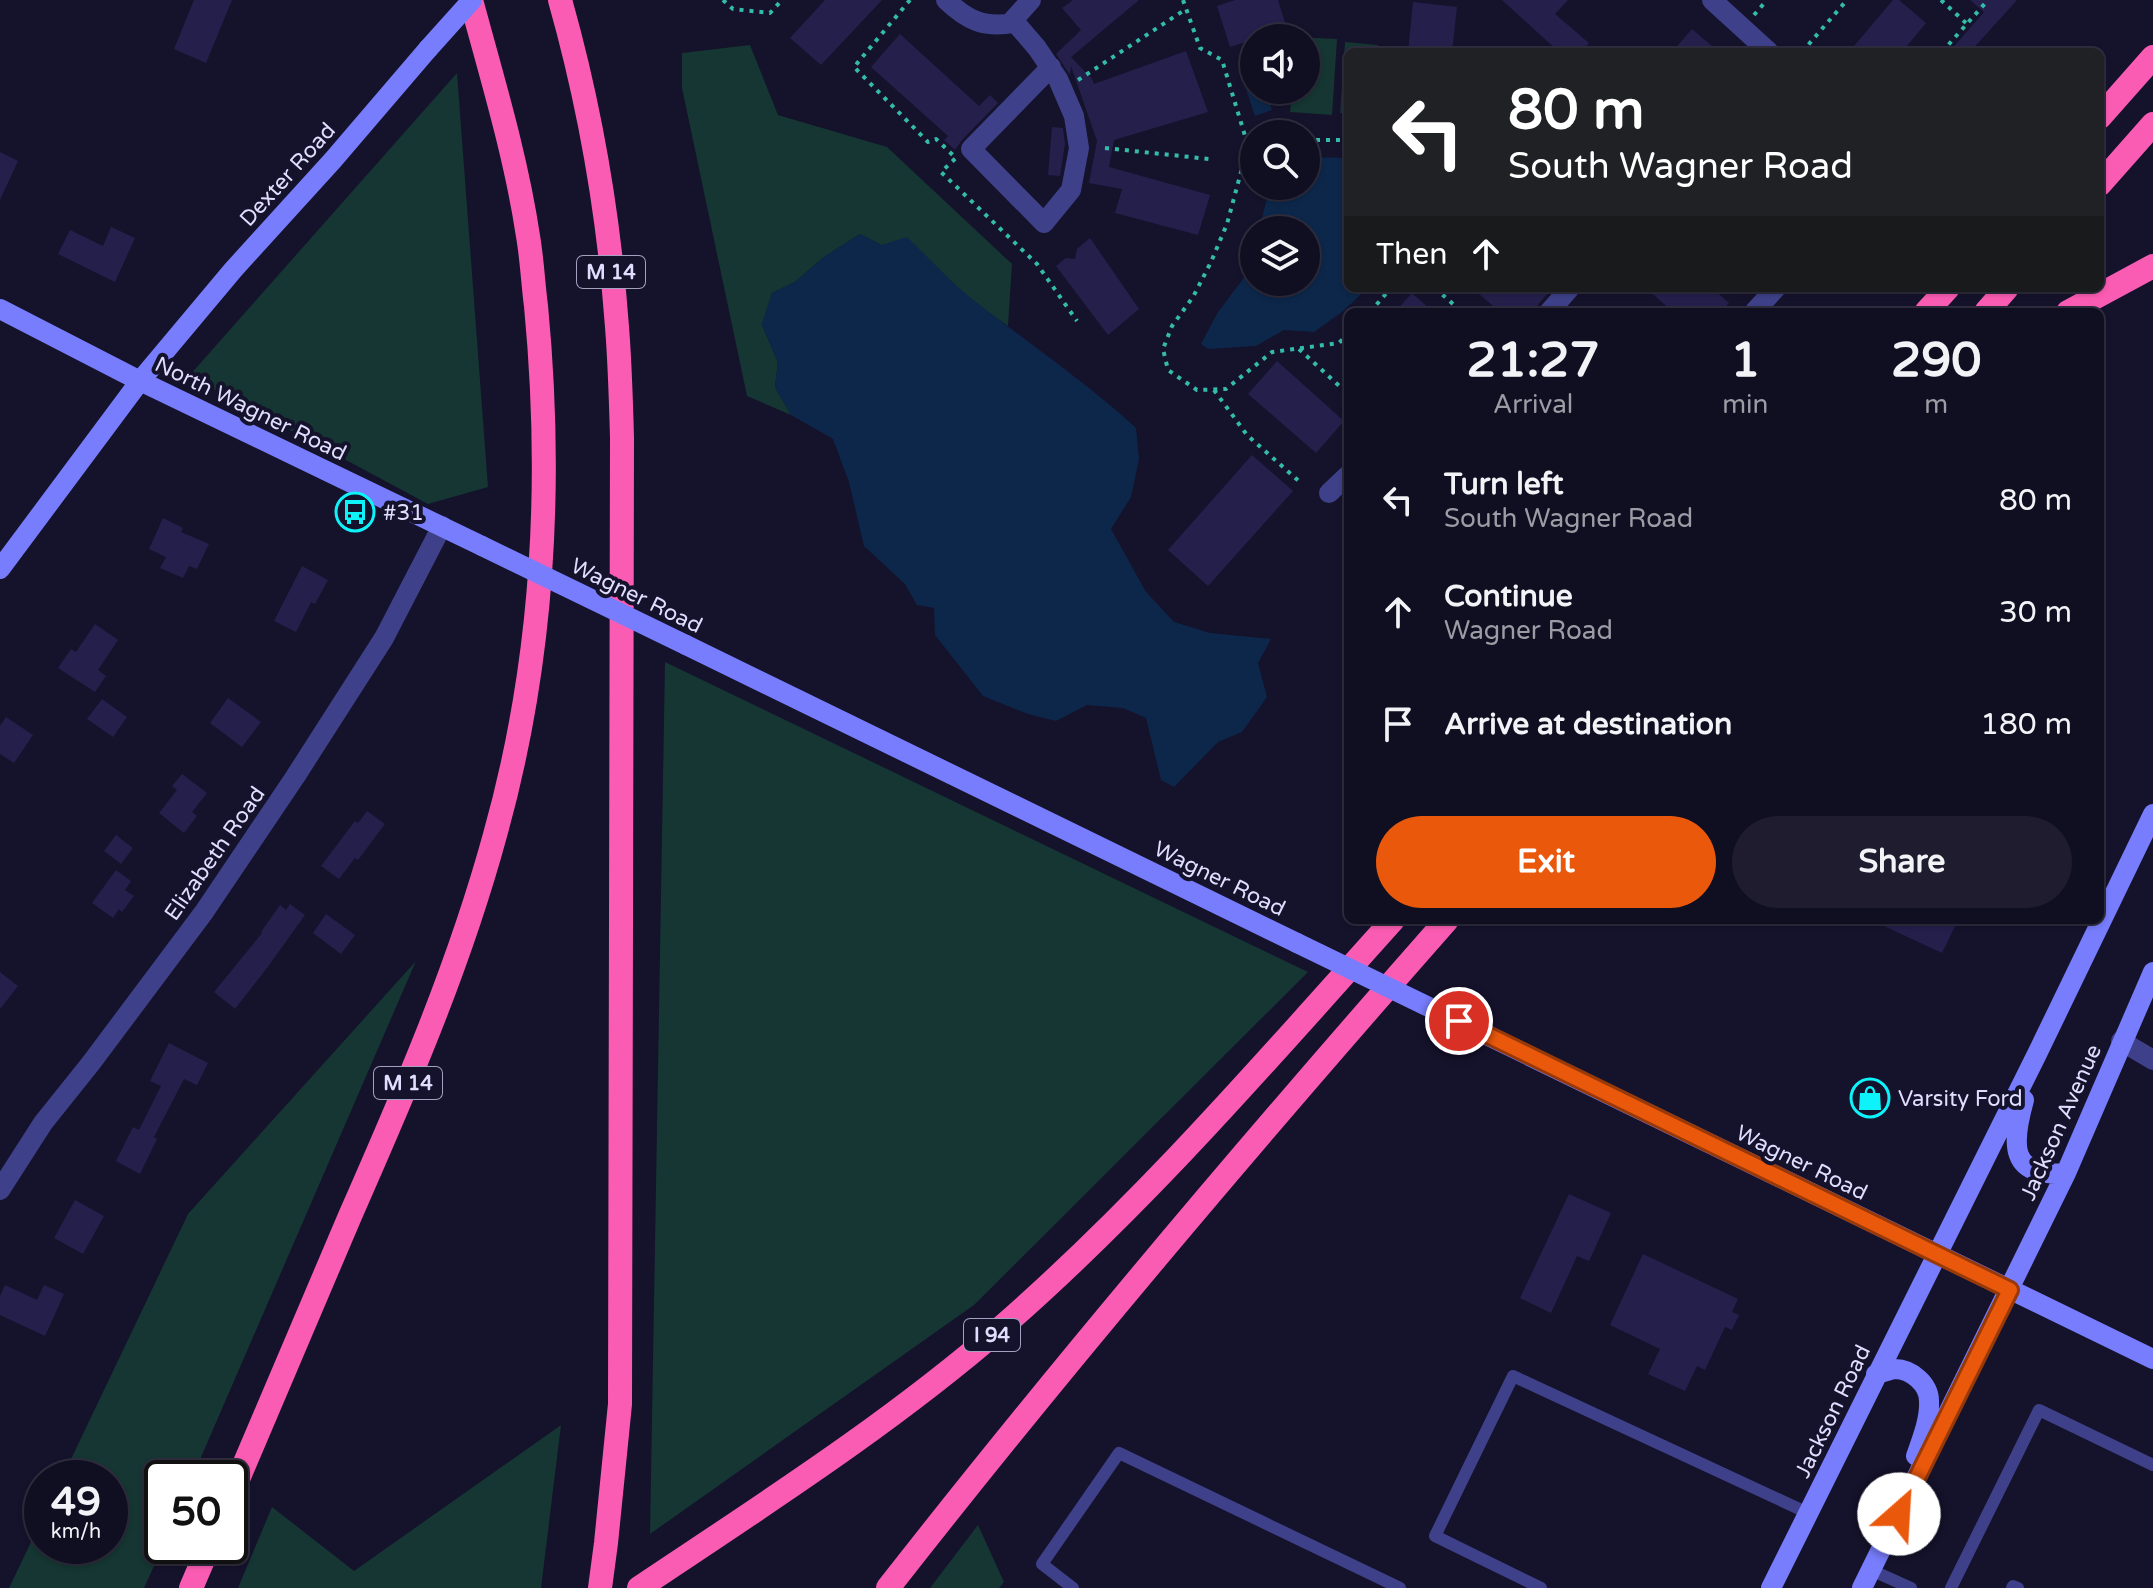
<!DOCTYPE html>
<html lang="en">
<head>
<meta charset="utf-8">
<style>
  body { margin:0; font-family:"Varela Round",sans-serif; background:#1e1c2e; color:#f1f3f6; height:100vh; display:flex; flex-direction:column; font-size:30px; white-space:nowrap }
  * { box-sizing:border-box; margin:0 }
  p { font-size:26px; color:#9c9ca5 }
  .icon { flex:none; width:44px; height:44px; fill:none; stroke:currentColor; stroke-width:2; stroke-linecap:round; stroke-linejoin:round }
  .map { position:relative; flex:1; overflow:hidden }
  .side { position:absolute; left:1344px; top:308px; width:760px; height:616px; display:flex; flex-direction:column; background:#100e21; border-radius:12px; box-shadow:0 2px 6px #0004,0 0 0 2px #302e3f }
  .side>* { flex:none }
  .banner { position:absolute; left:1344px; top:48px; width:760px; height:244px; border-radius:12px; box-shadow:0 2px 6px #0004,0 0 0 2px #302e3f; background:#202124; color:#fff; overflow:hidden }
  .tools { position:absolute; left:1240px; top:24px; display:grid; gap:16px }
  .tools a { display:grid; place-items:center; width:80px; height:80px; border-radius:50%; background:#100e21; box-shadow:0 2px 6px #0004,0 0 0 2px #302e3f; font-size:40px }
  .speed { position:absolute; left:24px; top:1460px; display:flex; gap:16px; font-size:40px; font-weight:700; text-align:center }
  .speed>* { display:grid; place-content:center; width:104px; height:104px; border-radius:50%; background:#100e21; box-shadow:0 2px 6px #0004,0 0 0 2px #302e3f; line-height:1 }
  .speed small { font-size:20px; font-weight:400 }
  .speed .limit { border:4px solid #111; border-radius:12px; background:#fff; color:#111 }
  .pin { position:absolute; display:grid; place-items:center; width:68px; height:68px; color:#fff; margin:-34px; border:4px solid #fff; border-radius:50%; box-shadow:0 2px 8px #0007 }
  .me { position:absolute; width:88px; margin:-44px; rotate:26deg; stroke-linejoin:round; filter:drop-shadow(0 0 6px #0008) }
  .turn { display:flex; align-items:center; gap:28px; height:168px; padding:0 32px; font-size:36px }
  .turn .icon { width:104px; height:104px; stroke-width:2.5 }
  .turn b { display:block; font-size:56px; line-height:68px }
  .then { display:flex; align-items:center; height:76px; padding:0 32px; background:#0003; gap:16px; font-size:30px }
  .eta { display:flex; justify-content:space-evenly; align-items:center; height:136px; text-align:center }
  .eta b { font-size:48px; font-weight:700; line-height:56px }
  .primary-button { display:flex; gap:16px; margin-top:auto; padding:16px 32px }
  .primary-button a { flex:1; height:92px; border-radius:48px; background:#ea580c; color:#fff; font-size:32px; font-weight:700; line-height:92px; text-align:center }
  .primary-button a+a { background:#1e1c2e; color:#f1f3f6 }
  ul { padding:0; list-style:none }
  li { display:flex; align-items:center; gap:24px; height:112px; padding:0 32px }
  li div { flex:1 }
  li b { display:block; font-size:30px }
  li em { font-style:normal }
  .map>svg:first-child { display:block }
</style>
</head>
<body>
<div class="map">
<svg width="2153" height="1588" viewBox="0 0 2153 1588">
  <rect width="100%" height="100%" fill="#15122c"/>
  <path fill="#153632" d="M1296 37 1337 39 1332 115 1290 112 1292 90H1306V38Z
    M1345 42 1378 45V52H1348V113H1340Z
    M750 45 778 115 887 147 1012 264 1008 326C961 292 912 260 860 234L824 257 795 282 772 293 762 325 778 362 775 387 791 415 747 396 682 88V53Z
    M457 73 488 487 428 504 189 376Z
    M665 662 1308 972 974 1305 650 1534Z
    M416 961 192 1478H162L163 1546 144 1588H9L42 1519V1546H110V1478H62L188 1214Z
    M561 1425 541 1588H238L272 1507 354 1571Z
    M978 1525 1004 1582 999 1588H930Z"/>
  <path fill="#0d274a" d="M1254 68V90H1266L1272 110 1255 116 1240 72Z
    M1306 157 1348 158V288H1368L1342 312 1314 332 1284 330 1256 346 1208 349 1201 344 1218 312 1249 271 1254 250V282H1306V230H1259L1270 186H1306Z
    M860 234 881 245 907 237C931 260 954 286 980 305 1032 346 1087 383 1136 428L1139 459 1131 497 1111 529 1146 592 1174 622 1210 633 1271 639 1258 663 1267 697 1242 732 1218 742 1174 787 1161 780 1146 718 1123 708 1087 705 1056 721 1028 714 983 696 935 635 934 608 917 605 905 584 864 546 849 482 833 439 791 415 775 387 778 362 762 325 772 293 795 282 824 257Z"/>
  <path fill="#251f4c" d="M194 0H232L206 63 174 49Z
    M825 0H882L821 65 790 38Z
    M1073 0H1139L1071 57 1092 79 1094 84 1186 51 1208 112 1114 140 1109 167 1210 195 1198 235 1115 213 1122 189 1089 183 1097 141 1071 66 1070 75 1056 54 1081 30 1062 8Z
    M1235 0H1278L1287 29 1230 47 1217 6Z
    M1502 0H1568L1555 14 1589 43 1581 52H1559Z
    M1893 0H1899L1926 23 1902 52H1849Z
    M1970 0H2017L1970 52H1949L1984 12Z
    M1413 2 1457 7 1452 52H1408Z
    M1692 29 1719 52H1672Z
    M900 34 979 106 990 95 998 103 962 140 955 150 944 140 948 136 871 67Z
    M1052 127 1063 128 1065 144 1060 176 1048 175Z
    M0 152 18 161 0 200Z
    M111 227 135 238 115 282 58 254 70 230 103 246Z
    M1090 238 1139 309 1108 335 1056 266 1066 258 1075 259 1077 249Z
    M1472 288H1553L1539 303 1535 312H1500Z
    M1646 288H1712L1729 303 1721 312H1673Z
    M1412 293 1433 312H1395Z
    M1277 361 1344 421 1316 453 1248 394Z
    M1252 455 1293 491 1208 586 1168 550Z
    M163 518 183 528 181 532 209 544 197 569 189 566 183 578 160 568 166 557 149 549Z
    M302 566 328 580 315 604 311 602 296 632 274 621Z
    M95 624 118 640 98 670 106 676 95 692 58 668 71 649 76 652Z
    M228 698 261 722 242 747 210 723Z
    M102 699 127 717 113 737 87 719Z
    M6 717 33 735 14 763 0 754V726Z
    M182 774 207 793 192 812 197 816 184 833 159 813 177 790 172 786Z
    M367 811 385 824 358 860 355 858 339 879 321 866 355 821 358 823Z
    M116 835 133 848 121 864 104 851Z
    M116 870 131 881 125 890 134 896 122 912 119 909 113 918 92 903Z
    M290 904 305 915 267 968 235 1009 214 992 262 933 261 932 280 905 286 910Z
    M326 914 355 935 341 954 313 933Z
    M1871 920H1958L1942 953Z
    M0 972 18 986 0 1009Z
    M169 1043 208 1063 197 1085 184 1079 154 1137 157 1139 140 1174 116 1161 133 1127 139 1130 161 1086 150 1081Z
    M1569 1194 1611 1213 1589 1261 1577 1256 1551 1313 1520 1298Z
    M75 1200 104 1216 83 1254 54 1238Z
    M1643 1254 1738 1299 1732 1312 1739 1315 1732 1330 1725 1327 1705 1370 1697 1366 1685 1391 1648 1374 1660 1349 1610 1325Z
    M5 1285 37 1300 44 1285 64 1294 45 1336 0 1315V1296Z"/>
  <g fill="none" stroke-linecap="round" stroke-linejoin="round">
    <path stroke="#34bcaa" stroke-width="4" stroke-dasharray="4 6" stroke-linecap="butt" d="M723 0 733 9 770 13 782 0
      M910 0 854 67 928 142 936 139 956 158 941 172 1037 264 1077 321
      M1183 0 1200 48 1222 60 1246 139 1241 172 1227 224 1211 262 1193 297 1172 326 1163 349 1168 370 1197 390 1226 389 1272 352 1339 343 1348 334
      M1941 0 1967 24
      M1754 15 1767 0
      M1802 52 1847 0
      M1942 52 1988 0
      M1078 80 1186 9
      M1306 140H1348
      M1105 148 1209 159
      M1435 288 1462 312
      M1370 312 1391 288
      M1299 349 1348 394
      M1214 390 1247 435 1301 483"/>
    <path stroke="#3e4189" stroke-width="12" d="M1871 1570 1911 1588
      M1073 1588 1042 1564 1119 1453 1400 1588
      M1541 1588 1435 1536 1513 1376 1808 1513
      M1951 1588 2039 1410 2153 1465
      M2012 1588 2013 1586 2018 1588"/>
    <path stroke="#3e4189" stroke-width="20" d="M946 0C968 21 984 28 1014 23L1013 20 1031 0
      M1712 0 1769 52
      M1013 20 1037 48 1058 79 1074 116 1079 148 1071 190 1044 223 971 149 1051 67
      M1549 312 1570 288
      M1754 312 1776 288
      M1329 493 1348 475
      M2121 1041 2153 1060
      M0 1190 43 1123 91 1063 204 912 295 777 384 638 442 526"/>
    <path stroke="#777dfc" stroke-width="20" d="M0 309 140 381 482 546
      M0 569 140 381 233 270 333 160 428 49
      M686 645 1297 943
      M1435 1010 2153 1359
      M2024 1100C2012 1143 2008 1178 2066 1173
      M1876 1374C1882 1373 1889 1370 1895 1369 1911 1369 1929 1384 1929 1401 1930 1419 1922 1439 1916 1456
      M1771 1588 2037 1054 2153 814
      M1862 1588 2066 1173 2153 972"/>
    <path stroke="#fb5cb3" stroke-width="24" d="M560 0C590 106 609 217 617 327 620 364 621 401 622 438L620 1404 606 1543 600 1588
      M2100 117 2153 57
      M2100 184 2153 124
      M1926 312 1948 288
      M1986 312 2007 288
      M2068 312 2153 266
      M230 1498C270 1404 310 1310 350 1216 405 1091 459 967 495 835 543 664 553 483 536 306 533 283 532 259 528 236 516 156 492 78 471 0
      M191 1588 209 1546
      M639 1588C763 1505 890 1424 1003 1326 1145 1202 1267 1060 1393 920
      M888 1588C1067 1359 1255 1138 1447 920"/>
    <path stroke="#777dfc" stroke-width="20" d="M428 49 472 0
      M482 546 686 645
      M1297 943 1435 1010"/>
  </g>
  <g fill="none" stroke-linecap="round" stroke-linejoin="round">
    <g stroke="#983908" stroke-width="20">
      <path id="route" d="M1459 1021 2010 1290 1899 1514"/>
    </g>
    <use href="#route" stroke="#ea580c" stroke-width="14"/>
  </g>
  <defs>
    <g id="bus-ring" transform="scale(2)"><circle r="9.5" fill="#15122c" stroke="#0ef2f9" stroke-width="1.5"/><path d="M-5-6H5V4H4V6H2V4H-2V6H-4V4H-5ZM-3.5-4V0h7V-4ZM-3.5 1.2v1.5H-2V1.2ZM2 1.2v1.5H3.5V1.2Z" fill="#0ef2f9"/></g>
    <g id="shop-ring" transform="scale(2)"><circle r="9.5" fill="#15122c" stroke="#0ef2f9" stroke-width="1.5"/><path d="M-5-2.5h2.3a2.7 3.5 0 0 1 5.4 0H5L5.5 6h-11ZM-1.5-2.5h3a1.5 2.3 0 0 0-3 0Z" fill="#0ef2f9"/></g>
  </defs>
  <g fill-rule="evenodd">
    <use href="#bus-ring" x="355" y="512"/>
    <use href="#shop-ring" x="1870" y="1098"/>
  </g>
  <g text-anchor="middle" stroke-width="8" stroke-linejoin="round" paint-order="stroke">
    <g fill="#15122c" stroke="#a2a1bf" stroke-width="2">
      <rect x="577" y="256" width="68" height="32" rx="6"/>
      <rect x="374" y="1067" width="68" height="32" rx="6"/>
      <rect x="964" y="1319" width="56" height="32" rx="6"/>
    </g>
    <g font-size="20" font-weight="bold" fill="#dfdefe">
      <text x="611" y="279">M 14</text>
      <text x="408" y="1090">M 14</text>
      <text x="992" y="1342">I 94</text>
    </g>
    <g font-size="22" fill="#dfdefe" stroke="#15122c">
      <text transform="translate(287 174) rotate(-48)" y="8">Dexter Road</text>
      <text transform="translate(251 408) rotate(26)" y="8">North Wagner Road</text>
      <text transform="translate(637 595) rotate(26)" y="8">Wagner Road</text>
      <text transform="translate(214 853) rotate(-55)" y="8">Elizabeth Road</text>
      <text transform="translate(1220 878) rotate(26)" y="8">Wagner Road</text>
      <text transform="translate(2060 1122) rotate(-66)" y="8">Jackson Avenue</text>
      <text transform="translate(1802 1162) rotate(26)" y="8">Wagner Road</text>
      <text transform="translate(1832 1411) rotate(-64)" y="8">Jackson Road</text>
    </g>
    <g font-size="22" fill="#dfdefe" stroke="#15122c" text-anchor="start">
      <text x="383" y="520">#31</text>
      <text x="1898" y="1106">Varsity Ford</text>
    </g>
  </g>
</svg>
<div class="tools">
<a><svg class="icon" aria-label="sound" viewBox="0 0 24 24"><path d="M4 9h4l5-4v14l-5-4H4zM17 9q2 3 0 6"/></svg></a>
<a><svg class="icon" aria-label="search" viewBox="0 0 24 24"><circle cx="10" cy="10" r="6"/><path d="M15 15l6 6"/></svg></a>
<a><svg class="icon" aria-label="layers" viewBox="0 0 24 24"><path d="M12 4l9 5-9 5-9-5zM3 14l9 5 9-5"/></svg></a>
</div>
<div class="speed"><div>49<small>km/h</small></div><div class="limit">50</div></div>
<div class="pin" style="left:1459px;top:1021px;background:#d93025"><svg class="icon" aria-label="arrive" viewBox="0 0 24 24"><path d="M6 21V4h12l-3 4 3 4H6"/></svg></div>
<svg class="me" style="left:1899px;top:1514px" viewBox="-20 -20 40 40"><circle r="19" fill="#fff"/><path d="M0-13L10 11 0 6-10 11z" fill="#ea580c"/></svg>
<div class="banner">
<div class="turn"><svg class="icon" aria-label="left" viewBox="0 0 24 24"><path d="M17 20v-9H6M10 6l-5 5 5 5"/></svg><div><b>80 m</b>South Wagner Road</div></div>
<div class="then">Then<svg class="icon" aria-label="ahead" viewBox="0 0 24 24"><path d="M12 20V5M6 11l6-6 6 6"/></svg></div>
</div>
<section class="side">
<div class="eta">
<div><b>21:27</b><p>Arrival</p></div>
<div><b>1</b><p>min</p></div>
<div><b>290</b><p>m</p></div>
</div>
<ul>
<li><svg class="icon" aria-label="left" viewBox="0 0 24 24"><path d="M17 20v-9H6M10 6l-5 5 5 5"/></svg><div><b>Turn left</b><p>South Wagner Road</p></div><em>80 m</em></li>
<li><svg class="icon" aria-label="ahead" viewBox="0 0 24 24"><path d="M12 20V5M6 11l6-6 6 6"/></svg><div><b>Continue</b><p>Wagner Road</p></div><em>30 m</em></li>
<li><svg class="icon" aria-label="arrive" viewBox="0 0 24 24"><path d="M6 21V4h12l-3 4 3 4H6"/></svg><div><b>Arrive at destination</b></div><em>180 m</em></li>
</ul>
<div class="primary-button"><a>Exit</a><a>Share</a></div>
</section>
</div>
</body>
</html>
